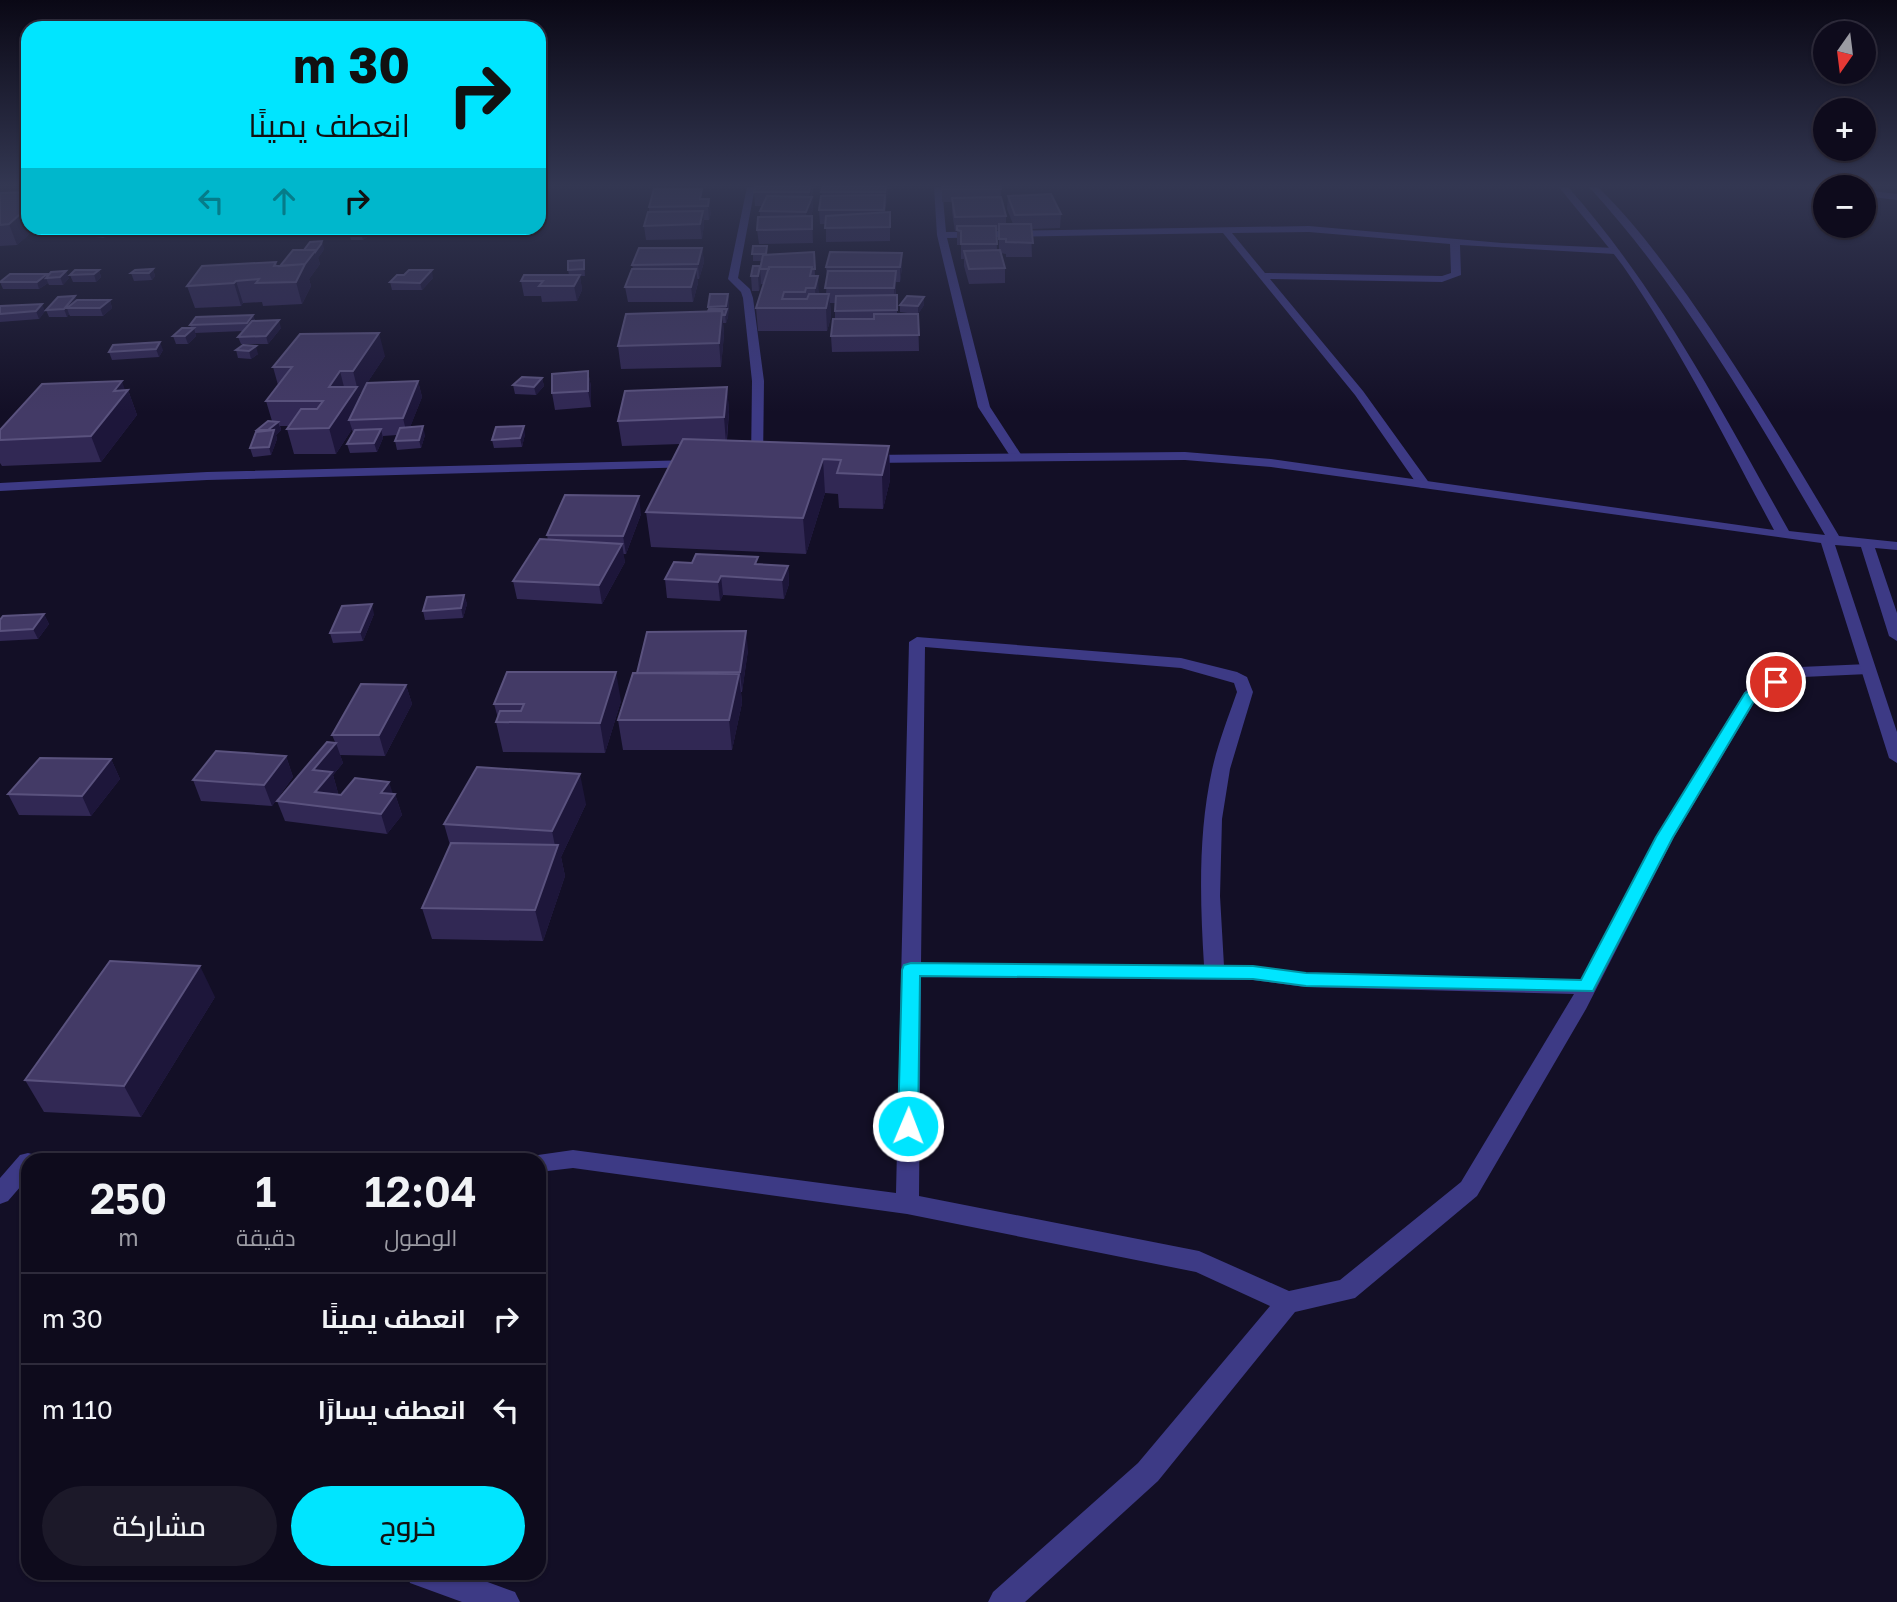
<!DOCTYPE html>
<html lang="ar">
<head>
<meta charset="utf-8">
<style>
  body { margin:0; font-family:"Golos Text",Cairo,sans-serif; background:#1c1929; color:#f1f3f6; direction:rtl; height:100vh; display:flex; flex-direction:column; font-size:26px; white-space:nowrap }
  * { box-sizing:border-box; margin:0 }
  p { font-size:23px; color:#9b9ba3 }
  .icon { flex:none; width:38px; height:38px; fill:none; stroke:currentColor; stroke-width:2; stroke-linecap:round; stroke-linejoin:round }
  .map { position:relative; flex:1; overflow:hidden; direction:ltr }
  .panel { position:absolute; left:21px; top:1153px; width:525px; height:427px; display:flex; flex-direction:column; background:#0e0b1c; border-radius:21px; box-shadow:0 2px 5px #0004,0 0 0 2px #2e2b3b; direction:rtl }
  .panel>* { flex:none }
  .top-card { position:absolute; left:21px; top:21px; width:525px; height:214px; border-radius:21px; box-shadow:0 2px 5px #0004,0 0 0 2px #2e2b3b; direction:rtl; background:#00e5ff; color:#111; overflow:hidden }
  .needle { width:46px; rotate:194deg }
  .fabs { position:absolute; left:1813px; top:21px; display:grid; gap:14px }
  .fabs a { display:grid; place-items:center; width:63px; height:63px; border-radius:50%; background:#0e0b1c; box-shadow:0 2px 5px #0004,0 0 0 2px #2e2b3b; font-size:35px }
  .pin { position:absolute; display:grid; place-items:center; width:60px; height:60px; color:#fff; margin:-30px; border:4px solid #fff; border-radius:50%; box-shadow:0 2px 7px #0007 }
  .me { position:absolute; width:77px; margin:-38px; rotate:1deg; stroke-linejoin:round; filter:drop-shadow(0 0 5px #0008) }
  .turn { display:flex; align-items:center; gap:24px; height:147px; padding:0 21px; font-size:32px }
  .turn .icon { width:91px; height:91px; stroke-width:2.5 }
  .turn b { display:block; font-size:49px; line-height:60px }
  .lanes { display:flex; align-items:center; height:66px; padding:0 21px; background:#0003; justify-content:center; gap:35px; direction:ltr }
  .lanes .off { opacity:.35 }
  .eta { display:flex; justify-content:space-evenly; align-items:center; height:119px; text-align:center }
  .eta b { font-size:42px; font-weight:600; line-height:49px }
  .action { display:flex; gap:14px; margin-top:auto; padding:14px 21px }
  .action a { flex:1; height:80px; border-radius:42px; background:#00e5ff; color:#111; font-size:28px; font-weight:600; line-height:80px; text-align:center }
  .action a+a { background:#1c1929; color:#f1f3f6 }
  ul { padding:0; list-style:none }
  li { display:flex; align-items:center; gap:21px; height:91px; padding:0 21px; border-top:2px solid #2e2b3b }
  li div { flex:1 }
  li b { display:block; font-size:26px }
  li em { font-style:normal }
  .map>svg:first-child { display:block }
</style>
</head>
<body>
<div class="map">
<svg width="1897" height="1602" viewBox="0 0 1897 1602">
  <rect width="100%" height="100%" fill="#130f26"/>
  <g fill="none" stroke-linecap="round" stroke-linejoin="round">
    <path fill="#3d3a85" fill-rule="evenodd" d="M747 187H755L738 278 750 289 753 298 764 381 763 462 757 466 751 462 752 381 743 298 741 292 728 279Z
      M934 187H942L946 232 1309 226 1502 243 1615 248 1620 251 1615 254 1460 245 1461 275 1442 282 1270 279 1363 391 1430 484 1424 488 1419 487 1355 395 1223 233 947 238 990 407 1022 456 1016 460 1012 459 978 407 937 235ZM1309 232 1450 244 1451 273 1442 276 1265 273 1232 233Z
      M917 637 1181 658 1237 672 1247 677 1253 692 1230 769 1222 819 1220 896 1224 966H1253L1305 973 1581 980 1656 837 1746 690 1800 667 1868 664 1876 669 1868 674 1803 677 1758 696 1674 837 1586 1009 1477 1196 1355 1298 1295 1312 1158 1481 1025 1602H988L993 1592 1138 1463 1270 1306 1196 1272 907 1214 573 1168 539 1172V1160H529L531 1156 573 1150 896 1193 909 642ZM925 647 1181 668 1234 683 1237 692C1228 718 1218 743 1212 770 1198 834 1200 900 1204 965L921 963ZM921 977 1253 980 1305 987 1574 994 1461 1182 1340 1280 1289 1291 1199 1251 919 1196Z
      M28 1153 36 1155 39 1160H28V1178L8 1201 0 1204V1178L20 1155Z
      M406 1573H463L515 1592 520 1602H462L410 1583Z"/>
    <path fill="#3d3a85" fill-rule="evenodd" d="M1559 187H1568C1660 291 1722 412 1789 531L1825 535C1754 413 1684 291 1589 187H1598C1632 220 1660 258 1687 295 1742 373 1791 455 1839 536L1897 542V550L1875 548 1897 613V641L1889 636 1861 547 1835 545 1897 732V763L1889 758 1821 543 1271 467 1185 460 867 463 861 459 867 455 1185 452 1271 459 1774 530C1726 441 1681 349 1623 266 1603 239 1580 214 1559 187Z
      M1814 187H1825V190L1815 189Z
      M1864 190 1897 194V200L1864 196Z
      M693 460 697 461V467L207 480 0 491V483L207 472Z"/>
  </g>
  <path fill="#312854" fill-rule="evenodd" d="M755 187H814L813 190 812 197 813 210 811 216H812L813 243 759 244 757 230 760 217V211L763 206H755L754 192Z
    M823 187H891V189H888L885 213 890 212V241L826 242V224H820L819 210Z
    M942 187H1001V197L1006 216V224H1013L1007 209 1008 196 1061 214 1060 228 1031 229 1032 257H1006V254L1000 253 1005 268V283L969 284 964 266V259H961V245H957V231H955L952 212V202H942ZM996 230H999V250H997Z
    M0 193 28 228H36L17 245 0 246Z
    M703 199 711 213 709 220H704V224L702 239 646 240 644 226 649 212V207Z
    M73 228H115L116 232 104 238 76 235Z
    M366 229 367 237 363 240H351L349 233Z
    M504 229 503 237H490L489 230Z
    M753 246 767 255 814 252 815 276 819 294H826L827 279 826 267 902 253V267L900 282H896V295H897V314H915L900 312V305H924L918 314 919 351 832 352 831 336 835 319V303H830L831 317 827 331H758L756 308 764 284H761V282L759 291H752L751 276 760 268 761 261H753Z
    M324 248 323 251 318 258 320 264 309 279 311 286 302 304 263 306 262 302 243 303 241 306 195 308 187 286 276 262 277 266H280Z
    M702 248 704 262 699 279H697L698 283 693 302H628L625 287 633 269 632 265Z
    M584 260 585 276H580L582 290 577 301 542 302 541 296H524L521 281 569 275 568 270Z
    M153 269 155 276 152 280 134 281 131 273Z
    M99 270 101 277 96 282H73L70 275Z
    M47 274 48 276 69 278 63 285H49L48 283 39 289H3L0 282Z
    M404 275 433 278 422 290H392L390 282Z
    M728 294 729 301 728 317 726 323H723L724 334 721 367 621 369 618 346 708 311V307Z
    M77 300H110L112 308 103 316H70L69 314 67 317H49L46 310Z
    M0 306 45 311 39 319 0 322Z
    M253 315 255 321 281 328 268 344H241L238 337 243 331 195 333 196 336 188 344H176L173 336 191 328 190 325Z
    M113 345 163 350 159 357 112 360 109 352Z
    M243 345 258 354 251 359 238 358 236 350Z
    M385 356 359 395 360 399 418 381 422 397 410 427 425 435 421 448 397 450 395 441 397 435 383 436V438L377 452 350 453 347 444 353 433 352 429 336 454H294L287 429 289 426H280L281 430 276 435 277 439 271 455 253 457 250 448 258 432 257 430 272 421 266 401 278 385 273 367Z
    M588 371 591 387V407L555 410 552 393Z
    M542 378 544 386 536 395 515 394 513 385Z
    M727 387 729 412 727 440 889 446 890 480 883 509 839 508 838 494 825 493 806 554 651 547 646 512 680 444 622 446 618 421Z
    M125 390H128L137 415 101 462 2 466 0 463V430Z
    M525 434 522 447 494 448 492 440Z
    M641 514 626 554H623L625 562 602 604 517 599 513 581 548 540 547 535Z
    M692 563 758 564 788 566 789 584 784 599 723 595 720 601 667 598 665 579Z
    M464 595 467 604 463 618 425 620 423 611Z
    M44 614 49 624 38 639 0 641V620Z
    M374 614 363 641 333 643 330 633Z
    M748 650 742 692H741L742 703 732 750H623L618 720 637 673Z
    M406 685 412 704 385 756 340 755 343 763 333 775 338 793 337 795 395 794 402 815 387 834 285 821 277 801 335 742 332 735Z
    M621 701 605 753 503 752 496 722 498 718 494 704Z
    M286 756 293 777 272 806 201 801 193 780Z
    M111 759 120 779 91 816 19 815 8 794Z
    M586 804 561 857 565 876 543 941 432 939 422 908 450 845 444 824Z
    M215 997 141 1117 44 1112 25 1080Z"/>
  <path fill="#1d163a" d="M810 187H812L811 198 812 197 813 210 807 226 806 212 810 203 809 192Z
    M886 187H888V192L886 206Z
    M709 199 711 213 709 220 708 206Z
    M28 207V228H36L17 245 9 224Z
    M703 211 704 224 702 239 700 224Z
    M109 228H115L116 232 104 238 101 231Z
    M366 229 367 237 363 240 361 233Z
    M322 241 324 248 323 251 318 258 320 264 309 279 311 286 302 304 296 282 302 269Z
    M702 248 704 262 699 279 698 264Z
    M902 253V267L900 282V267Z
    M760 266 761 282 759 291 758 276Z
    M153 269 155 276 152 280 149 273Z
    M696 269 698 283 693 302 691 287Z
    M99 270 101 277 96 282 94 274Z
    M432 270 433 278 422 290 420 283Z
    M66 271 69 278 63 285 60 277Z
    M896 271V286L895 303 894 288Z
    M47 274 48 278H46L48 283 39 289 37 282Z
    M580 275 582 290 577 301 574 286Z
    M818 276 819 298 816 310 815 288Z
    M236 281 243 303 241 306 234 283Z
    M728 294 729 301 728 317 726 323 725 315Z
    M829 294 831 317 827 331 826 308Z
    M75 296 78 304 67 308 69 314 67 317 64 309Z
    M924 297V305L918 314V306Z
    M110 300 112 308 103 316 100 308Z
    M42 304 45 311 39 319 36 311Z
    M722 311 724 334 721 367 719 343Z
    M253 315 255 322 250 331 247 323Z
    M279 320 281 328 268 344 266 336Z
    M194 328 196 336 188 344 185 336Z
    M379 333 385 356 359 395 353 371Z
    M160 342 163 350 159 357 156 349Z
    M256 346 258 354 251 359 249 351Z
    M340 371 346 395 329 387Z
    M588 371 591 387V407L588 391Z
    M542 378 544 386 536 395 534 387Z
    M122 381 126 393 128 390 137 415 101 462 91 436 114 391Z
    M418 381 422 397 407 435 403 418Z
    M357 387 363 412 349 420 352 429 336 454 329 428Z
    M727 387 729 412 726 443 724 417Z
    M278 422 281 430 276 435 277 439 271 455 269 447 268 430Z
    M423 426 425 435 421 448 419 440Z
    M524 426 525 434 522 447 520 438Z
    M381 429 383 438 377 452 374 443Z
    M889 446 890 480 883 509 882 475Z
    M823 459 825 493 806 554 803 518Z
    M639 496 641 514 626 554 623 536Z
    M622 544 625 562 602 604 599 585Z
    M788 566 789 584 784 599 782 580Z
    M721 576 723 595 720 601 718 582Z
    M464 595 467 604 463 618 461 608Z
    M372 604 374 614 363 641 360 632Z
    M44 614 49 624 38 639 33 629Z
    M746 631 748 650 742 692 740 672Z
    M616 672 621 701 605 753 600 723Z
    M739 674 742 703 732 750 729 720Z
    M406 685 412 704 385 756 379 735Z
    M336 743 343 763 333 775 338 793 327 807 315 792 313 770Z
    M286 756 293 777 272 806 264 785Z
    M111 759 120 779 91 816 82 796Z
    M580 774 586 804 561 857 565 876 543 941 535 910 556 851 552 831Z
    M389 782 394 797 395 794 402 815 387 834 381 814V793Z
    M200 966 215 997 141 1117 124 1086Z"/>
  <path fill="#433a66" stroke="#5a527e" stroke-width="2" d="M755 187H810L809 192H754Z
    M823 187H886L885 192H821Z
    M942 187H1001V189H942Z
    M654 189H702L700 199H709L708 206 649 207Z
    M28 192V207L9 224 0 225V193Z
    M1051 194 1061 214 1015 215 1008 196Z
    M885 195 884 210H819L821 196Z
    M767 196 812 197 806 212 760 211Z
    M1001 197 1006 216 955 217 952 198Z
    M703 211 700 224 644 226 648 212Z
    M890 212V227L825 228 826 216Z
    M812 216V229L757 230 758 217Z
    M999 224H1031L1033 243 1006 242V239H999Z
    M957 226H996L997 244H961V231L957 230Z
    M73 228H109L101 231Z
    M489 228H502V230H489Z
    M354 229H366L361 233H349Z
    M322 241 321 244 316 251V250H304L310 242Z
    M753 246H767L766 254H752Z
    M639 248H702L698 264 632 265Z
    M293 250H316L305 264 280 266Z
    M1000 250 1005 268 969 269 964 251Z
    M814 252 815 269H812V267H769V269H760L763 255Z
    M830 252 902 253 900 267H826Z
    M584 260V269L568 270V261Z
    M276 262 274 266 305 264 296 282 256 283 259 279 236 281 234 283 187 286 202 266Z
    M753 266H760L758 276H751Z
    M769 267H812L810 276H818L815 288H806L805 292H784L782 299H807L809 294H829L826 308H756Z
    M153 269 149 273H131L135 270Z
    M632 269H696L691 287H625Z
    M75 270H99L94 274 70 275Z
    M409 270H432L420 283 390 282 397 275H404Z
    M66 271 60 277 46 278 51 272Z
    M828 271H896L894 288H825Z
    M10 274H47L37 282H0Z
    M524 275H580L574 286H539L543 281H521Z
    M710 294H728L726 306 708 307Z
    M897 295V310L835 311 836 296Z
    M75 296 64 309 46 310 58 297Z
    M907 296 924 297 918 306 900 305Z
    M77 300H110L100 308H67Z
    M42 304 36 311 0 314V306Z
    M709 309H727L725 315H723L722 311H708Z
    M722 311 719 343 618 346 626 314Z
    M874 314H918L919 335 831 336 833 319H874Z
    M253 315 247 323 190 325 196 317Z
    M279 320 266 336 238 337 252 321Z
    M182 328H194L185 336H173Z
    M379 333 353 371H340L329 387H357L329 428 287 429 301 409H317L323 401H266L292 367H273L300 334Z
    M160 342 156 349 109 352 113 345Z
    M243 345 256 346 249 351 236 350Z
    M588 371V391L552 393V374Z
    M522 377 542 378 534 387 513 385Z
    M122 381 114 391 128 390 91 436 0 440V430L42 384Z
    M418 381 403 418 349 420 367 383Z
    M727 387 724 417 618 421 625 391Z
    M268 421 278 422 268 430H257Z
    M423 426 419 440 395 441 400 428Z
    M524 426 520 438 492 440 496 427Z
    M381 429 374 443 347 444 355 430Z
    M274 430 269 447 250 448 256 432Z
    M683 439 889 446 882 475 837 473 841 460 823 459 803 518 646 512Z
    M565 495 639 496 623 536 547 535Z
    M540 539 622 544 599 585 513 581Z
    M696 554 758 557 755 564 788 566 782 580 721 576 718 582 665 579 674 562 692 563Z
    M464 595 461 608 423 611 427 597Z
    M372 604 360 632 330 633 342 606Z
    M44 614 33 629 0 631V620L3 616Z
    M746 631 740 672 637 673 647 632Z
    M507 672H616L600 723 496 722 500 711H521L524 704H494Z
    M633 673 739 674 729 720H618Z
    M361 684 406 685 379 735H332Z
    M327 742 336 743 313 770 332 772 315 792 341 795 355 778 389 782 381 793 395 794 381 814 277 801Z
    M216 751 286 756 264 785 193 780Z
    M40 758 111 759 82 796 8 794Z
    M477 767 580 774 552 831 444 824Z
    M451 843 558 845 535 910 422 908Z
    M110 961 200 966 124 1086 25 1080Z"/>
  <linearGradient id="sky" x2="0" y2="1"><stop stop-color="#0a0815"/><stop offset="0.45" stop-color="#333752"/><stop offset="1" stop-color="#333752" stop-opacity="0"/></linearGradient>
  <rect width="1897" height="412" fill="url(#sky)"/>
  <path fill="#00e5ff" stroke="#0095a6" stroke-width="2" d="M1776 678 1783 682 1757 696 1673 837 1593 991 1306 986 1253 979 920 976 918 1126 915 1132 908 1134 901 1132 898 1126 902 970 904 965 911 963 1253 966 1306 973 1581 980 1656 837 1745 693Z"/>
</svg>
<div class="fabs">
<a><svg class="needle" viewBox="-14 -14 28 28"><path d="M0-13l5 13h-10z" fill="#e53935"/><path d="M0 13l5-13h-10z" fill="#9b9ba3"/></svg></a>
<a>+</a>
<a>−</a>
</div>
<div class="pin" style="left:1776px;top:682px;background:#d93025"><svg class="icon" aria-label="arrive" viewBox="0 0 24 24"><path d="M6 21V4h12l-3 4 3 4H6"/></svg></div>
<svg class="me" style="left:908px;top:1126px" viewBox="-20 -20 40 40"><circle r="17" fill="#00e5ff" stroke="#fff" stroke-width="3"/><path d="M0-11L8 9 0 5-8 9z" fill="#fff"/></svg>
<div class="top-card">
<div class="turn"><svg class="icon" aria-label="right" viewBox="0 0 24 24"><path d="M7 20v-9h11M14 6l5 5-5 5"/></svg><div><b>30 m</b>انعطف يمينًا</div></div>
<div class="lanes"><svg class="icon off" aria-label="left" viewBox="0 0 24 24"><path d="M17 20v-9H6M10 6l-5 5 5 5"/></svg><svg class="icon off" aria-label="ahead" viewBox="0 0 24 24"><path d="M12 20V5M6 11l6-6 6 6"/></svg><svg class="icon" aria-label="right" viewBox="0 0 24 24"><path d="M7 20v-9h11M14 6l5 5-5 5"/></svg></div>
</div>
<section class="panel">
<div class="eta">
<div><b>12:04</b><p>الوصول</p></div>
<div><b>1</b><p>دقيقة</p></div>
<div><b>250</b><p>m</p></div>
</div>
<ul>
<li><svg class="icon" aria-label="right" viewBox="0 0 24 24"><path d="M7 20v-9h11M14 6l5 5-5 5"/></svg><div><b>انعطف يمينًا</b></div><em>30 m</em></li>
<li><svg class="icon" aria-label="left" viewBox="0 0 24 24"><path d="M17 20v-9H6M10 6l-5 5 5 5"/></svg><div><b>انعطف يسارًا</b></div><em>110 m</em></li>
</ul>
<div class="action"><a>خروج</a><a>مشاركة</a></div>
</section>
</div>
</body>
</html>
